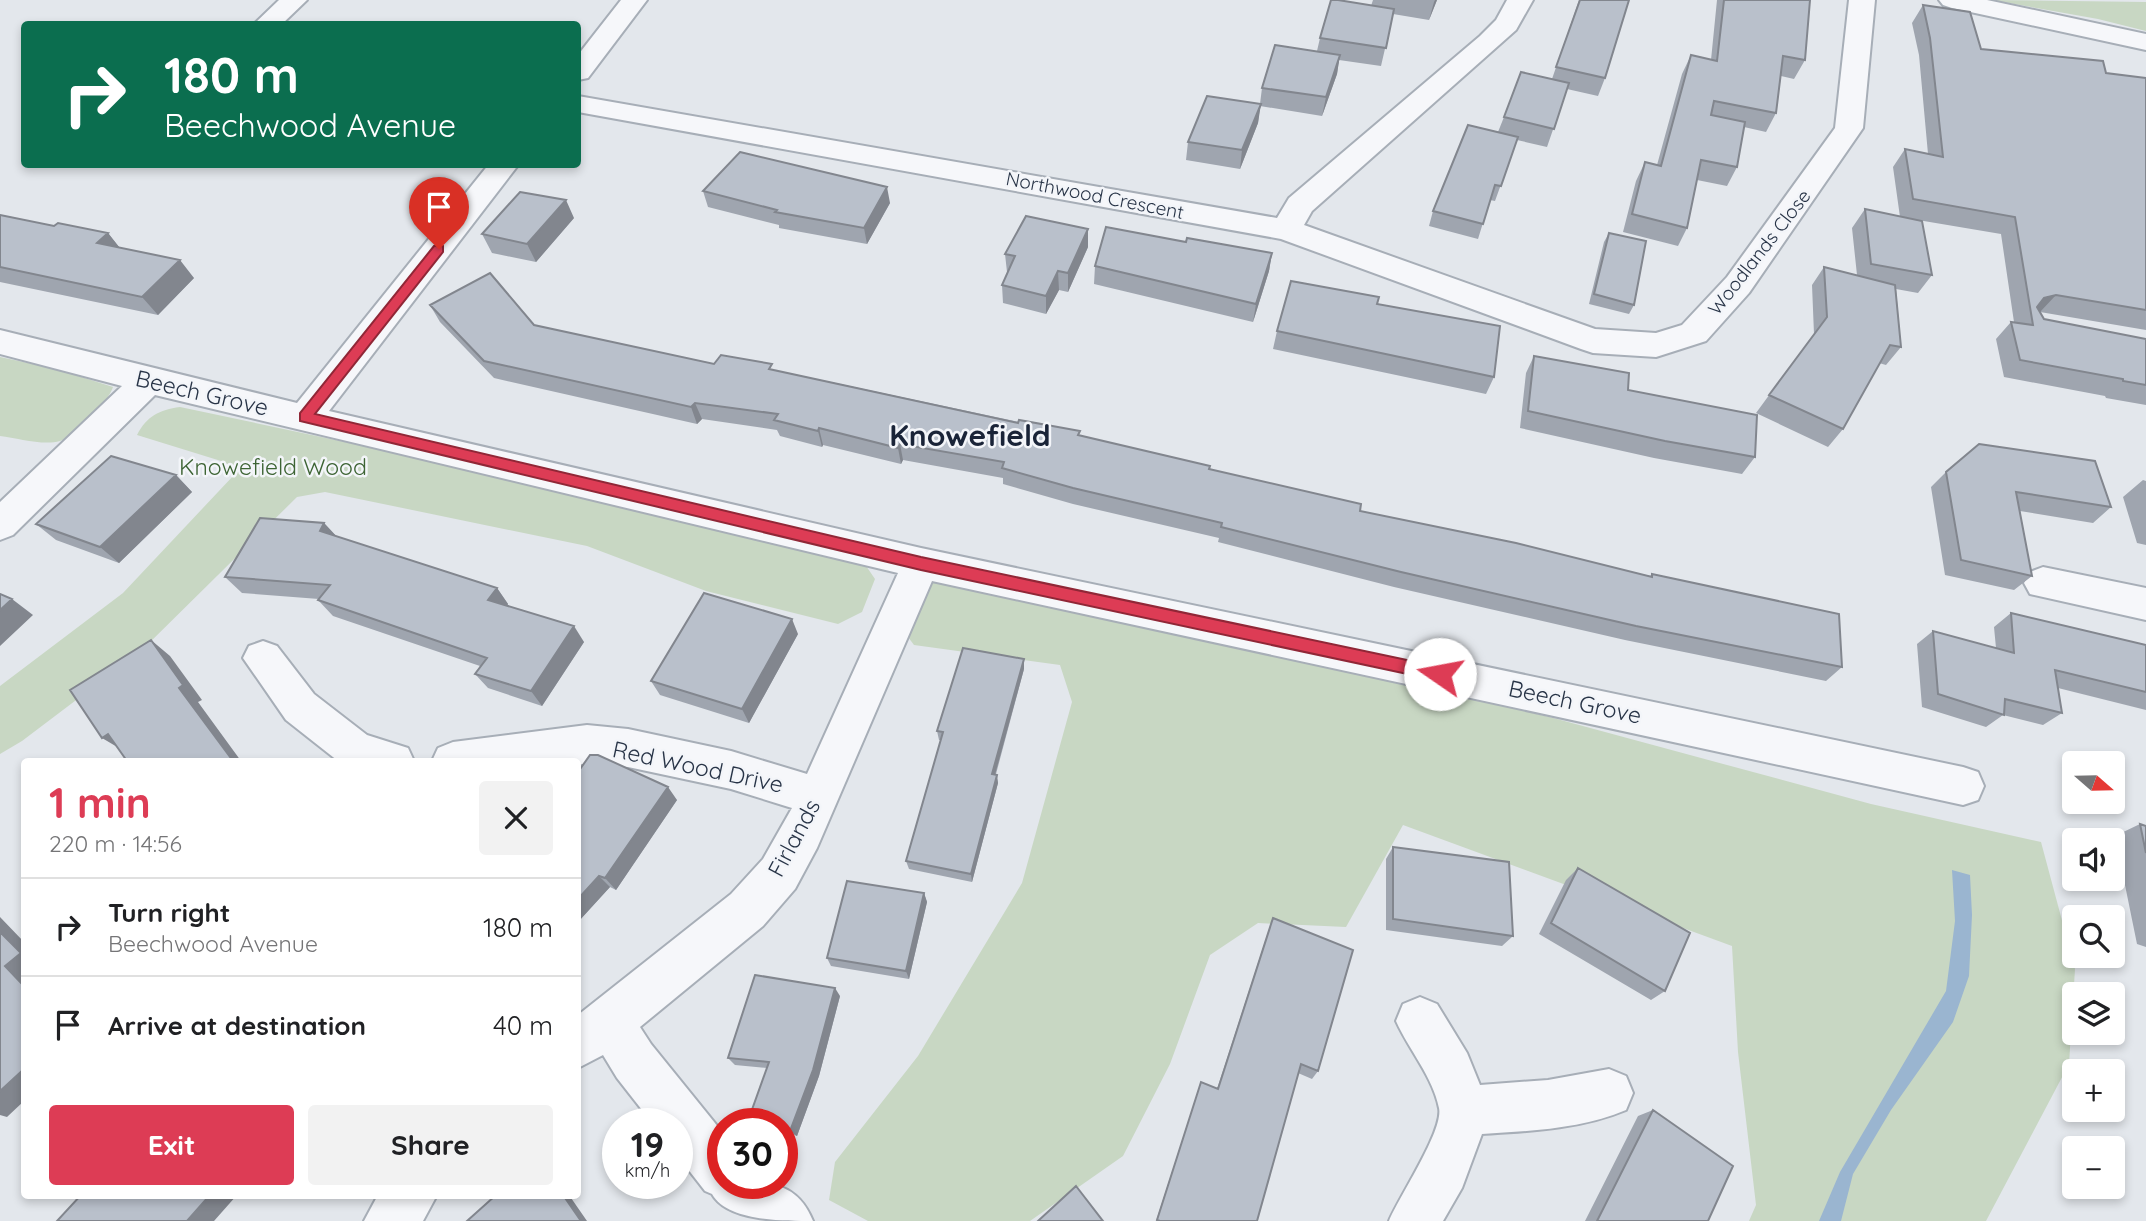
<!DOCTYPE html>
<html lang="en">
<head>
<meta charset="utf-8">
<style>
  body { margin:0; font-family:Quicksand,sans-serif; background:#f2f2f2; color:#202124; height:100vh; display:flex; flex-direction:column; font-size:26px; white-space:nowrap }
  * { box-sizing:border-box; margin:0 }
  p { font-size:23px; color:#757577 }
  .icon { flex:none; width:38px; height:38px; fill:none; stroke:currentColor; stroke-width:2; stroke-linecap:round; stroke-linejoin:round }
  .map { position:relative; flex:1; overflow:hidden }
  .side { position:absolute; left:21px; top:758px; width:560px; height:441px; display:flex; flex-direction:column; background:#fff; border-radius:7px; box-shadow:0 4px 10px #0003 }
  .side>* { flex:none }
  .hud { position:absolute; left:21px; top:21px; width:560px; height:147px; border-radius:7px; box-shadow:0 4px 10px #0003; background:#0b6e4f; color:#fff; overflow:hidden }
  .needle { width:46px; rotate:110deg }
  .tools { position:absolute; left:2062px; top:751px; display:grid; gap:14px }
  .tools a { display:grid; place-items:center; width:63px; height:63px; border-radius:7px; background:#fff; box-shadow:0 4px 10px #0003; font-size:35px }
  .speed { position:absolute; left:602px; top:1108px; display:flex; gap:14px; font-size:35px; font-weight:700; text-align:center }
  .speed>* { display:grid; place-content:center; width:91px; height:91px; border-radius:50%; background:#fff; box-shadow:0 4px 10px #0003; line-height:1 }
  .speed small { font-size:18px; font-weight:400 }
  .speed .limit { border:10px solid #d22; background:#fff; color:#111 }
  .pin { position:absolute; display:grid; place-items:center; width:60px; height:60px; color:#fff; margin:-72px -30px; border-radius:50% 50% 50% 0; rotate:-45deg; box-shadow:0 0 7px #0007 }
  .pin .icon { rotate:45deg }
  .me { position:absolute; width:77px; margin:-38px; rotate:282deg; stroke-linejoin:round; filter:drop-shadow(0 0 5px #0008) }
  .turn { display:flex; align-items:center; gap:24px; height:147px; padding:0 28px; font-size:32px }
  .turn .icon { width:91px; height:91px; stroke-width:2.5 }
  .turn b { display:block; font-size:49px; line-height:60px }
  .round { display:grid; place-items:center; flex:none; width:74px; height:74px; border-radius:7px; background:#f2f2f2 }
  .summary { display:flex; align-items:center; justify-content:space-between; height:119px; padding:0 28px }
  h1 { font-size:42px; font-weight:700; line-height:52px; color:#dd3c55 }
  .cta { display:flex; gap:14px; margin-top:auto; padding:14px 28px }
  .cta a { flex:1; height:80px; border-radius:7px; background:#dd3c55; color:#fff; font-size:28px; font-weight:700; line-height:80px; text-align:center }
  .cta a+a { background:#f2f2f2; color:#202124 }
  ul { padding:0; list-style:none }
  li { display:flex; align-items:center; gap:21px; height:98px; padding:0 28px; border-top:2px solid #e0e0e0 }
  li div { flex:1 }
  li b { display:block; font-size:26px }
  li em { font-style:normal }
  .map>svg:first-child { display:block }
</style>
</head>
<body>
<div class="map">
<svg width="2146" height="1221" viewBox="0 0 2146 1221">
  <rect width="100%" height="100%" fill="#e3e7ec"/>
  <path fill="#c8d7c3" d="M1992 0 2146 2V31L2098 19Z
    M0 357 56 369 113 387C108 402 76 436 60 441 43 446 18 438 0 436Z
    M180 407 581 492 862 560 875 579 862 612 838 624 706 591 587 546 325 492 297 497 141 651 22 741 0 754V686L123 593 234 475 233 467 221 461 137 435C147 416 159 410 180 407Z
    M962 576 1095 602 1557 719 1871 804 2041 842 2075 969 2069 1064 1986 1221H1749L1756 1205 1738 1052 1732 946 1403 825 1346 927 1258 923 1210 955 1170 1064 1123 1156 1030 1221H868L829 1200 835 1162 918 1056 1022 883 1072 702 1060 665 914 645 896 621 915 586Z"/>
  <path fill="#9ab5d0" d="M1952 870 1970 875 1972 915 1969 976 1953 1022 1891 1110 1853 1174 1841 1221H1819L1840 1172 1946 991 1955 921Z"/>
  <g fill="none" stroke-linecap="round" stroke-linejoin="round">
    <g stroke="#a7aeb7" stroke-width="4">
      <path id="minor" d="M279 0H307L282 24H254Z
        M621 0H647L588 78 578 80V55Z
        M1507 0H1533L1516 30 1312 211 1304 225 1595 329 1656 333 1682 325 1727 277 1835 128 1849 0H1875L1863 128 1749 293 1706 341 1656 357 1593 353 1581 349 1281 239 578 112V96L1277 218 1289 198 1480 36 1496 20Z
        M1939 0H1987L2146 34V50L1952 8 1943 5Z
        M489 164H519L329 411 921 548 1963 767 1978 772 1984 786 1978 800 1963 805 932 581 817 848 795 889 763 926 640 1027 651 1044 723 1133V1183C763 1183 795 1177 813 1221 781 1221 727 1221 712 1194L705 1191 677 1155V1124H653L617 1078 603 1055 578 1068V1015L731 894 763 859 792 808 731 789 628 767 578 764V761H432L438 748 453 742 587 725 628 729 731 751 807 774 898 573 155 395 13 535 0 540V502L122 386 0 354V330L297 403Z
        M2043 567 2146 588V620L2030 594 2024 583 2030 572Z
        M263 641 277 646 314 694 367 735 408 748 414 761H338L286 720 243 658 249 646Z
        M1420 997 1437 1004 1467 1053 1480 1085 1548 1080 1609 1069 1626 1076 1633 1093 1626 1110C1581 1129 1530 1131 1482 1134L1462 1188 1443 1221H1389C1399 1197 1444 1130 1439 1108 1433 1077 1409 1050 1396 1021L1403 1004Z
        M378 1195H437L423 1221H364Z"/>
    </g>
    <use href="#minor" fill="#f6f7fa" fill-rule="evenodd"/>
  </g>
  <path fill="#9fa5af" d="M1373 0H1437L1429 20 1393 14 1381 66 1339 60 1337 74 1322 116 1260 106 1258 123 1240 169 1186 160 1188 142 1260 104 1262 88 1317 51 1320 38 1371 6Z
    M1579 0 1605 78 1598 96 1567 89 1547 147 1517 140 1495 201 1490 200 1478 239 1429 226 1433 211 1498 132 1504 117 1552 79Z
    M1717 0H1810L1805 60 1794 79 1781 76 1776 113 1766 132 1744 127 1737 167 1727 186 1697 180 1687 228 1678 246 1623 232 1636 181 1645 162 1657 165 1682 74 1691 55 1711 60Z
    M1923 5 1981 49 2106 73 2146 78V330L2040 312 2044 319 2146 339V405L2106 398 2105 396 2004 377 1996 339 2011 322H2014L2001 234 1900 217 1893 167 1905 149 1928 154 1919 55 1912 23Z
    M703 191 890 203 867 244 779 228V225L708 207Z
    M1865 209 1932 275 1918 293 1896 289 1901 347 1886 365 1879 363 1843 429 1828 447 1756 413 1814 334 1812 285 1824 267 1857 275 1852 228Z
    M0 215 54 226 108 233 119 247 194 278 158 315 0 282Z
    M574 218 536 262 492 253 482 234Z
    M1609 233 1634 305 1629 314 1589 304 1604 242Z
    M1088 247 1068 292 1059 290 1046 314 1003 303 1002 285 1008 272H1007L1005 254Z
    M1272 253 1269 271 1253 322 1094 284 1095 266Z
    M430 305 534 325 714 364 774 370 1080 435 1209 469 1360 511 1650 576 1652 574 1842 667 1826 681 1625 640 1394 587 1218 542 1219 538 1073 504 1003 484V478L903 460 901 464 823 445 822 447 780 436 777 430 702 419 697 424 494 378 440 322Z
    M1277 331 1494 377 1486 394 1273 349Z
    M1534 356 1628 390 1755 457 1742 474 1654 458 1520 428 1526 373Z
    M1946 472 2111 507 2093 523 2020 511 2032 576 2014 590 1945 575 1931 487Z
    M176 475 192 492 119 563 56 540 36 524Z
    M2143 480 2146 481V545L2137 543 2123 497Z
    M324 523 336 536 497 588 508 604 507 606 584 642 542 706 488 688 475 674 480 666 333 616 318 600 319 599 242 593 225 577Z
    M2011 613 2146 645V710L2058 688 2062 713 2043 725 2003 715 1986 727 1922 707 1917 644 1933 631 1996 648 1994 627Z
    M798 634 749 723 660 695 651 681Z
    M1024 669 996 774 998 783 972 882 909 869 906 861 941 740H939L937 731Z
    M578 772 677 800 616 890 610 887 578 922Z
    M2140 824 2146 826V947L2137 944 2115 836Z
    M1393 847 1513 936 1502 946 1386 930V859Z
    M1578 868 1665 991 1651 1000 1539 934 1566 880Z
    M924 893 927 902 909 979 831 966 827 958Z
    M1273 918 1318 1071 1312 1079 1298 1073 1257 1221H1156L1201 1082 1217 1089 1269 929Z
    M840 996 819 1076 797 1136 782 1131V1124L757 1123 749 1118 767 1068 735 1065 728 1058Z
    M1653 1110 1708 1221H1585L1638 1116Z"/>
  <path fill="#82868e" d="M1435 0H1437L1429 20 1434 2Z
    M1340 55 1337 74 1322 116 1326 97Z
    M1261 104 1258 123 1240 169 1242 150Z
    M887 187 890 203 867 244 864 228Z
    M566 200 574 218 536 262 527 244Z
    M1088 229V247L1068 292V273Z
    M108 233 123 252 97 243Z
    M1272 253 1269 271 1253 322 1256 304Z
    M180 260 194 278 158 315 142 297Z
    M1058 271 1059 290 1046 314V296Z
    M2056 295 2040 312 2031 315 2044 298Z
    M695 403 702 419 697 424 691 407Z
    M819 428 823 445 822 447 818 431Z
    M900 444 903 460 901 464 898 448Z
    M176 475 192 492 119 563 100 547Z
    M324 523 339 539 320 531Z
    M497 588 508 604 500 616 488 600Z
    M12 599 33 615 0 646V610Z
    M792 619 798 634 749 723 742 709Z
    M574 626 584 642 542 706 531 691Z
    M151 640 170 656 202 700 198 702 241 761H233L179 688Z
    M1024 659V669L993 782 992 774Z
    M108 734 124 751 102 738Z
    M997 775 998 783 972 882 971 874Z
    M668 787 677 800 616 890 605 878Z
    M599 876 610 887 578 922V899Z
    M924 893 927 902 909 979 906 971Z
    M0 917 24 942V986L5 966 0 932Z
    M835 988 840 996 819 1076 797 1136 790 1131Z
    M24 1069V1101L7 1117 0 1115V1091Z
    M210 1195H237L214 1221H187Z
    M563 1195H569L587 1221H581Z"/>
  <path fill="#b9c0cb" stroke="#82868e" stroke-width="2" d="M1331 0H1338L1394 9 1386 48 1320 38Z
    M1580 0H1629L1605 78 1556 67Z
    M1724 0H1810L1805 60 1783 56 1776 113 1714 101 1711 115 1745 122 1737 167 1701 160 1687 228 1632 214 1645 162 1661 166 1691 55 1717 61Z
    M1923 5 1970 12 1981 49 2103 61 2106 73 2146 78V310L2056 295 2044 298 2037 307 2044 319 2146 339V385L2123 381V379L2020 360 2011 322 2033 325 2015 217 1913 199 1905 149 1943 157 1930 38Z
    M1275 45 1340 55 1326 97 1262 88Z
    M1521 72 1569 83 1554 129 1504 117Z
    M1207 96 1261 104 1242 150 1188 142Z
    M1468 125 1518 137 1501 186 1495 185 1483 224 1433 211Z
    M740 152 887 187 864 228 775 212 777 210 703 191Z
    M520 192 566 200 527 244 482 234Z
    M1865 209 1922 221 1932 275 1871 264Z
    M0 215 54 226 58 223 108 233 97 243 180 260 142 297 0 267Z
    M1026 216 1088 229 1068 273 1058 271 1046 296 1002 285 1015 256 1005 254Z
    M1106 227 1186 242 1187 238 1272 253 1256 304 1095 266Z
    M1609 233 1646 241 1634 305 1594 294Z
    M1824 267 1895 285 1901 347 1890 345 1843 429 1769 395 1827 317Z
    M490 273 534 325 714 364 721 355 772 364 769 369 1018 423 1019 420 1080 431 1078 435 1210 466 1209 469 1361 504 1360 511 1516 543 1652 577V574L1839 614 1842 667 1636 626 1401 572 1221 527 1222 523 1073 488 1002 468 1004 462 900 444 898 448 819 428 818 431 774 420 778 414 695 403 691 407 484 361 430 305Z
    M1291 281 1379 297 1377 304 1500 326 1494 377 1277 331Z
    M1534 356 1629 373 1628 390 1757 415 1755 457 1665 441 1528 411Z
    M1979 444 2095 461 2111 507 2016 492 2032 576 1961 560 1946 472Z
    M111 456 176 475 100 547 36 524Z
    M260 518 324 523 320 531 497 588 488 600 574 626 531 691 475 674 487 658 318 600 330 585 225 577Z
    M704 593 792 619 742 709 651 681Z
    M0 594 12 599 0 610Z
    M2011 613 2146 645V692L2055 670 2062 713 2005 699 2004 715 1938 694 1933 631 2014 653Z
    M151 640 183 685 179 688 233 761H127L108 734 102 738 70 690Z
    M963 648 1024 659 992 774 997 775 971 874 906 861 943 732 937 731Z
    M590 755H598L668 787 605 878 599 876 578 899V772Z
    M2140 824 2146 826V853Z
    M1393 847 1509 862 1513 936 1393 919Z
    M1578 868 1690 933 1665 991 1551 923Z
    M847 881 924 893 906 971 827 958Z
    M1273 918 1353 950 1318 1071 1301 1064 1257 1221H1160L1157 1220 1201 1082 1218 1089Z
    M0 932 21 953 5 966 24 986V1069L0 1091Z
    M755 975 835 988 813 1070 790 1131 782 1128V1124H768L749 1118 769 1062 728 1058Z
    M1653 1110 1733 1166 1708 1221H1597Z
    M1076 1186 1103 1221H1038Z
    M81 1195H210L187 1221H57Z
    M496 1195H563L581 1221H467Z"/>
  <path fill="#dd3c55" stroke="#902737" stroke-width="2" d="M439 245 443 246V252L315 414 921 557 1440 667 1446 669 1449 674 1446 679 1440 681 921 570 300 421V413L434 246Z"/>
  <g text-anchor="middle" stroke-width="5" stroke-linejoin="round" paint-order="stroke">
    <g font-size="19" fill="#283447" stroke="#f3f5f9">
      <text transform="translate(1095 195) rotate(11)" y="7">Northwood Crescent</text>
      <text transform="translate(1759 252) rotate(-52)" y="7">Woodlands Close</text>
    </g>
    <g font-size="23" fill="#283447" stroke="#f3f5f9">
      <text transform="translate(202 393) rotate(13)" y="8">Beech Grove</text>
      <text transform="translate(1575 702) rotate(12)" y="8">Beech Grove</text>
      <text transform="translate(698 767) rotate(12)" y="8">Red Wood Drive</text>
      <text transform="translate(794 838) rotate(-62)" y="8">Firlands</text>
    </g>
    <g font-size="23" fill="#3d6434" stroke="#f3f5f9">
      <text x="273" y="475">Knowefield Wood</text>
    </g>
    <g font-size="30" font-weight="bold" fill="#1a2438" stroke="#f3f5f9">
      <text x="970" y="446">Knowefield</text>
    </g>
  </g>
</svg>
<div class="tools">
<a><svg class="needle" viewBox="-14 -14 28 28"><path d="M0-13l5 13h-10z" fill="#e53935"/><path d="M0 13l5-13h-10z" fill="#757577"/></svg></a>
<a><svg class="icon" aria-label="sound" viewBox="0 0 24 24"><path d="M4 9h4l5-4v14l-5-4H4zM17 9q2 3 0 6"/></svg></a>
<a><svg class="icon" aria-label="search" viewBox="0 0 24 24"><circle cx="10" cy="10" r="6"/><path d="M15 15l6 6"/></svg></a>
<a><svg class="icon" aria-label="layers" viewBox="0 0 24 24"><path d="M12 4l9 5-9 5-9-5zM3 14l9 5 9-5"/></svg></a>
<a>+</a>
<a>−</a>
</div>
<div class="speed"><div>19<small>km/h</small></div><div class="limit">30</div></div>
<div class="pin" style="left:439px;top:249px;background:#d93025"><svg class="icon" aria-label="arrive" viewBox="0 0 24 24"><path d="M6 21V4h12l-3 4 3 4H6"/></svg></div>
<svg class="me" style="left:1440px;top:674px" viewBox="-20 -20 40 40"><circle r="19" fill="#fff"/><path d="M0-13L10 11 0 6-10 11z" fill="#dd3c55"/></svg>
<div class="hud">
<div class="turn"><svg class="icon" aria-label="right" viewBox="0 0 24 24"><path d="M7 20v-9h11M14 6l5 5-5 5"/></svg><div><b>180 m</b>Beechwood Avenue</div></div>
</div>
<section class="side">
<div class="summary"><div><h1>1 min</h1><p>220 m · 14:56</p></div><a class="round"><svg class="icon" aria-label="close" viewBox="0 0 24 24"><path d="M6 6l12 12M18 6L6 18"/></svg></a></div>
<ul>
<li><svg class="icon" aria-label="right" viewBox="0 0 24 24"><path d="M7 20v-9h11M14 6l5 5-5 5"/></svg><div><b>Turn right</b><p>Beechwood Avenue</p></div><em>180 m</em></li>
<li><svg class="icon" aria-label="arrive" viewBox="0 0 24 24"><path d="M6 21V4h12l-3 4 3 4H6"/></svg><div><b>Arrive at destination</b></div><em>40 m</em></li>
</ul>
<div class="cta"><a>Exit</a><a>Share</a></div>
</section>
</div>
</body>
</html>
